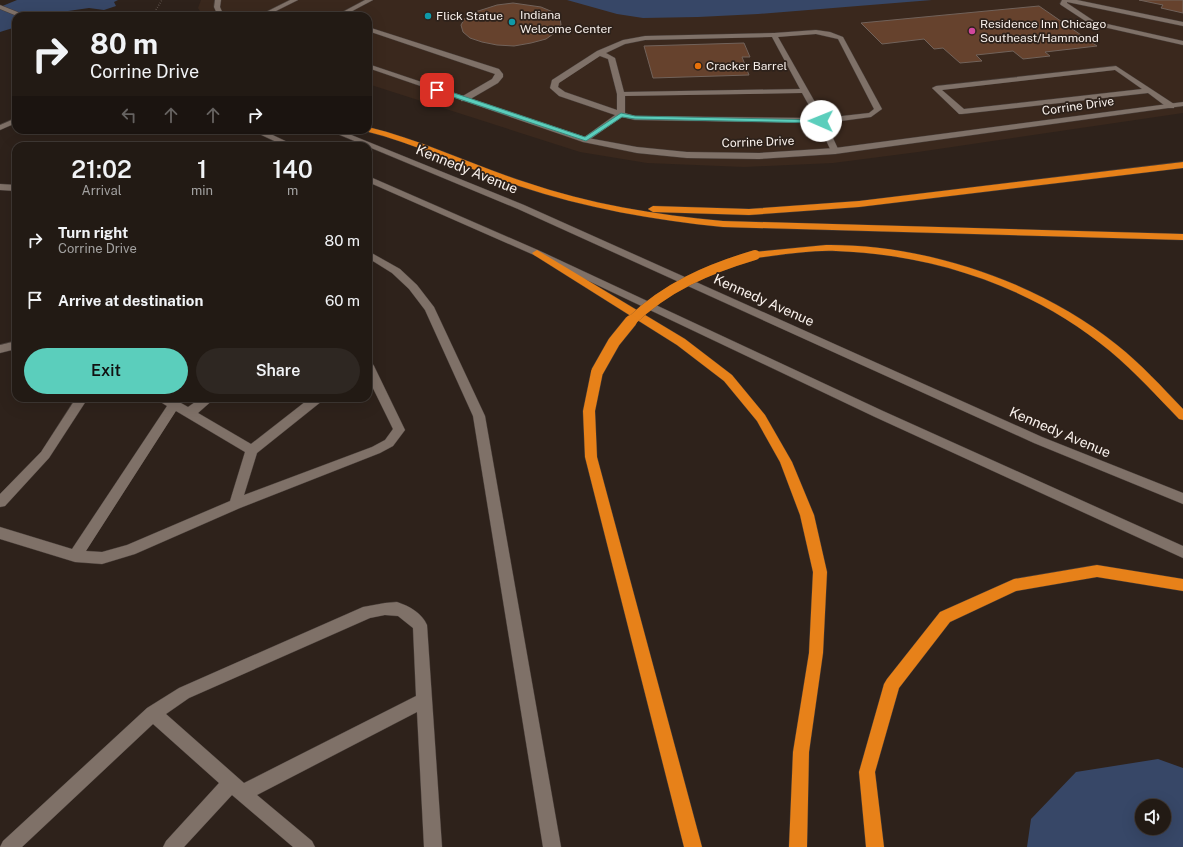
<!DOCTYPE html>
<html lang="en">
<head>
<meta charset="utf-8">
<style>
  body { margin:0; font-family:"Public Sans",sans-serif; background:#2e2722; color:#f1f3f6; height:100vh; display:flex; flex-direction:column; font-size:15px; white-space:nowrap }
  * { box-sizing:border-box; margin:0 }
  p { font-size:13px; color:#a2a1a0 }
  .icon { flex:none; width:22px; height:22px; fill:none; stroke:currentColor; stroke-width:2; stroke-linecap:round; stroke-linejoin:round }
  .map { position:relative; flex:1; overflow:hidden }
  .side { position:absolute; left:12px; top:142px; width:360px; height:260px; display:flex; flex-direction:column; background:#221a14; border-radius:12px; box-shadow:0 4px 16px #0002,0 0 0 1px #3f3834 }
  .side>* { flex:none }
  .guide { position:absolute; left:12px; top:12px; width:360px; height:122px; border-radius:12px; box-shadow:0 4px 16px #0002,0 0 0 1px #3f3834; background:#221a14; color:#f1f3f6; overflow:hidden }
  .buttons { position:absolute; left:1135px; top:799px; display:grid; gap:8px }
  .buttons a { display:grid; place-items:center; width:36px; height:36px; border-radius:50%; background:#221a14; box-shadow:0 4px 16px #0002,0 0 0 1px #3f3834; font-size:20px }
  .pin { position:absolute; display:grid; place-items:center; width:34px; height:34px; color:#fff; margin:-17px; border-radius:8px; box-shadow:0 2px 6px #0006 }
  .me { position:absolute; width:44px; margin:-22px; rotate:271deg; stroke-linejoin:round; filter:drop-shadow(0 0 3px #0008) }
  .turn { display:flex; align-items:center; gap:14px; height:84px; padding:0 12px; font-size:18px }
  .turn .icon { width:52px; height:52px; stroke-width:2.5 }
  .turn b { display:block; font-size:28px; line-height:34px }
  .lanes { display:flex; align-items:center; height:38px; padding:0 12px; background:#0003; justify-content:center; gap:20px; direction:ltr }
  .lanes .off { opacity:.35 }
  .eta { display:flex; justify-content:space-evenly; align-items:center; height:68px; text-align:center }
  .eta b { font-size:24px; font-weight:600; line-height:28px }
  .cta { display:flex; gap:8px; margin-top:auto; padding:8px 12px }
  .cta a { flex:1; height:46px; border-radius:24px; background:#5bcebc; color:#111; font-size:16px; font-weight:600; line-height:46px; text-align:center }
  .cta a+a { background:#2e2722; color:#f1f3f6 }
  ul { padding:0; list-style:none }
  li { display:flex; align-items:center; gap:12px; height:60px; padding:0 12px }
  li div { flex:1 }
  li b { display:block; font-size:15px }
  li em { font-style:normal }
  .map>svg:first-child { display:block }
</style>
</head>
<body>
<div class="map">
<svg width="1183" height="847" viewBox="0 0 1183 847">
  <rect width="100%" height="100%" fill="#2e221b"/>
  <path fill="#3a281d" d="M201 0H1183V113L918 152 833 163 744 167 647 163 580 152 368 84V16H203L198 8Z"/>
  <path fill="#374767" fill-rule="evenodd" d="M17 0H118L114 2 116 6 104 10 89 8 61 12 45 16H16V27L0 32V7Z
    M567 0H932L758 14 698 17 643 18 617 14Z
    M1158 759 1183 768V847H1027L1031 819 1076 772ZM1142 806H1164V828H1142Z"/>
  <path fill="#66422d" stroke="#71625a" d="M1139 0H1183V13L1161 8 1163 5Z
    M513 3 541 7 553 12 560 18 561 25 556 32 546 39 531 43 514 46 497 45 482 42 470 38 463 32 461 25 465 18 472 13 497 5Z
    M1039 6 1097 46 1045 52 1050 56 1023 59 1013 51 976 55 982 61 960 63 943 48 934 49 924 39 882 44 861 23Z
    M744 43 750 57H742L749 75 653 78 644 46Z"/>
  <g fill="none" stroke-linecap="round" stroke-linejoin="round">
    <g stroke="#473d38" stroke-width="1">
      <path id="service" d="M215 0H221L220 7 224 16H218L214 7Z
        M290 0H298L266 16H258Z
        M365 0H373L343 16H335Z
        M1062 0H1077L1183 22V26L1067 2V3L1094 21 1183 41V45L1090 24 1061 5 1060 4Z
        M368 27 499 69 503 74V77L498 83 467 101H461V97L492 79 495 74 368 31Z
        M816 30 830 32 843 37 882 109 871 117 826 123 839 151 835 154 831 151 818 123 635 120 622 117 586 142H583L582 140 583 138 615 115 559 96 550 88 552 80 597 51 623 40 645 36 774 33ZM816 34 838 39 874 109 869 113 824 118 778 37ZM772 37 800 89 624 92 615 58 606 53 625 44 645 40ZM600 56 608 59 617 94V110L565 92 558 87 559 83ZM802 93 816 118 635 116 625 113V96Z
        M1116 66 1174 104V108H1168L1148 93 962 114H959L932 88 936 86ZM1115 70 1142 89 964 109 942 90Z
        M0 184 16 185V191L0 190Z
        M368 251 400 269 417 285 434 307 485 416 561 847H543L473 416 425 310 409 289 392 273 368 258Z
        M16 341V349L0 353V345Z
        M368 362 372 363 374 366 405 430 393 446 380 453 240 508 135 554 102 564 75 562 0 539V527L72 549 167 406 159 401 157 398H172L188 407 201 398H215L198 413 251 444 310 398H324L322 401 257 453 244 495 372 447 385 440 393 429 368 378ZM176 411 245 452 230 501 127 545 102 552 86 551Z
        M76 398H88L49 458 5 506 0 507V494L41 452Z
        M397 602C409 606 422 613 427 625L442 847H424L417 712 257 795 312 841 315 847H293L232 795 184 847H163L166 841 219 783 153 724 22 847H0L3 841 147 708 179 688 363 607 385 603ZM385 615 398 616 413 628 416 696 244 783 166 714 189 698 370 618Z"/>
    </g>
    <g stroke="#473d38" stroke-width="1">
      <path id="minor" d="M368 64 588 138 637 147 687 152 759 153 835 148 1183 102V106L835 154 759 159 687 158 637 153 583 142 368 68Z"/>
    </g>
    <g stroke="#473d38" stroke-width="1">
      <path id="tertiary" d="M0 5 25 15 26 16H17L0 9Z
        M16 118V123L0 130V125Z"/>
    </g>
    <g stroke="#473d38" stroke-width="1">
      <path id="secondary" d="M251 130H262L296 146H285Z
        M328 130H339L524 205 1042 437 1183 493V504L1034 443 518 209Z
        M368 176 540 251 883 411 1183 546V558L875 417 534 255 368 182Z"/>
    </g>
    <g stroke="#473d38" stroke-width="1">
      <path id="motorway" d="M368 127C422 140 472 165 525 182 589 204 656 215 723 221L1183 234V240L723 227C654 220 585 208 519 186 467 169 418 144 365 131L368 130Z
        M1183 162V168L859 207 749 215 653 212 648 209 653 206 749 209 859 201Z
        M826 245C926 244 1039 282 1117 345 1141 364 1162 387 1183 409V420L1179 419C1157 396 1135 372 1110 351 1035 288 934 254 836 251 809 250 782 255 755 258L750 255 755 252Z
        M537 250 685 339 732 375 765 415 792 462 814 515 827 572 823 653 809 752 807 847H789L793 752 809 653 813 572 800 515 780 462 757 421 724 381 677 345 534 255 532 253Z
        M597 368 601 369 603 372 595 411 597 457 702 847H684L585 457 583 411 591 372 593 369Z
        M1097 565 1183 579V591L1097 577 1016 591 950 622 899 688 875 772 884 847H866L859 772 884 684 887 679 940 612 1014 579Z"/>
    </g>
    <path stroke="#776c66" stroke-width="1.5" stroke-dasharray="0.5 2" stroke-linecap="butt" d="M152 16 162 0"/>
    <use href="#service" fill="#7f7168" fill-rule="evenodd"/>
    <use href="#minor" fill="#7f7168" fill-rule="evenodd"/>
    <use href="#tertiary" fill="#7f7168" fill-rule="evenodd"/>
    <use href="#secondary" fill="#7f7168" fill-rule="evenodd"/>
    <use href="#motorway" fill="#e78119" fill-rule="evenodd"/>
    <g stroke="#473d38" stroke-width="10" stroke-linecap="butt">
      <path id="motorway-bridge-far1" d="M630 322C666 287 708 269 755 255"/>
    </g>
    <g stroke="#473d38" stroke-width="13" stroke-linecap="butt">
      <path id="motorway-bridge" d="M597 372 614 342 631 321"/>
    </g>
    <use href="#motorway-bridge-far1" stroke="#e78119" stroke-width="10"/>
    <use href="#motorway-bridge" stroke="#e78119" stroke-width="12"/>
  </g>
  <path fill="#5bcebc" stroke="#3b867a" d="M435 88H439L585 137 621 113 635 116 821 120 824 121 821 123 635 119 622 117 586 141 435 91Z"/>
  <g fill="#0f9aa8" stroke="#2e221b" stroke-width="1.5">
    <circle cx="428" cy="16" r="4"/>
    <circle cx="512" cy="22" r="4"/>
  </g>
  <circle fill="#d1479c" stroke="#2e221b" stroke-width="1.5" cx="972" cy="31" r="4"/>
  <circle fill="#e8710a" stroke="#2e221b" stroke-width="1.5" cx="698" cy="66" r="4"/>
  <g text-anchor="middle" stroke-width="3.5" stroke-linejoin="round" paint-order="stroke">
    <g font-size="12" fill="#f8f0eb" stroke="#2e221b" text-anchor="start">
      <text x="520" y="19">Indiana<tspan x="520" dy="14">Welcome Center</tspan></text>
      <text x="436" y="20">Flick Statue</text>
      <text x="980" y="28">Residence Inn Chicago<tspan x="980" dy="14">Southeast/Hammond</tspan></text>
      <text x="706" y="70">Cracker Barrel</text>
    </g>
    <g font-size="12" fill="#f8f0eb" stroke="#2e221b">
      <text transform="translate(1078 106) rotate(-8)" y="4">Corrine Drive</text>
      <text transform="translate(758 142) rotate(-2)" y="4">Corrine Drive</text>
    </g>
    <g font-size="14" fill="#f8f0eb" stroke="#2e221b">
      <text transform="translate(467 169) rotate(22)" y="5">Kennedy Avenue</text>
      <text transform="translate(764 300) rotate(24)" y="5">Kennedy Avenue</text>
      <text transform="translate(1060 432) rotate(23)" y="5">Kennedy Avenue</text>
    </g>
  </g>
</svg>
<div class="buttons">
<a><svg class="icon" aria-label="sound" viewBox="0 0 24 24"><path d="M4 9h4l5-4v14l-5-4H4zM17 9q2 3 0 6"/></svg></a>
</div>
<div class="pin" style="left:437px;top:90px;background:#d93025"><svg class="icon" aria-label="arrive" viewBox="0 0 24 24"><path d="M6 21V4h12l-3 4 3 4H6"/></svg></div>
<svg class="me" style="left:821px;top:121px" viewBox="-20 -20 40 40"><circle r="19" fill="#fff"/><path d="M0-13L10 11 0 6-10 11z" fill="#5bcebc"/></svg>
<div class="guide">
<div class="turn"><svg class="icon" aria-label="right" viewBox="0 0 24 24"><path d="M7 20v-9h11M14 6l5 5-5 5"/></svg><div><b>80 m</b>Corrine Drive</div></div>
<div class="lanes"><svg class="icon off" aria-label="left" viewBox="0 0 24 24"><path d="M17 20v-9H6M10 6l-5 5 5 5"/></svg><svg class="icon off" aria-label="ahead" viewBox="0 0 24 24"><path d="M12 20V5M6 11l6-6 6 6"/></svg><svg class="icon off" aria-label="ahead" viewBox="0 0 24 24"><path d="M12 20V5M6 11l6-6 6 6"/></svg><svg class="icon" aria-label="right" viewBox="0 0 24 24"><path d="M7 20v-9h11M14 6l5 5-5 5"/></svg></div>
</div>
<section class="side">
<div class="eta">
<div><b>21:02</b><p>Arrival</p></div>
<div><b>1</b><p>min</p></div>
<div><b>140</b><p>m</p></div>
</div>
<ul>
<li><svg class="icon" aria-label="right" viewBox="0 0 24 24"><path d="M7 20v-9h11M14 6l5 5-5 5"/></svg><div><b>Turn right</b><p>Corrine Drive</p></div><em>80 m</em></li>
<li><svg class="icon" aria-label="arrive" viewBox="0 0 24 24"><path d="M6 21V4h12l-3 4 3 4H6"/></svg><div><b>Arrive at destination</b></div><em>60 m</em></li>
</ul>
<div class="cta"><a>Exit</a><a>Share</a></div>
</section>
</div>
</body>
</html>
